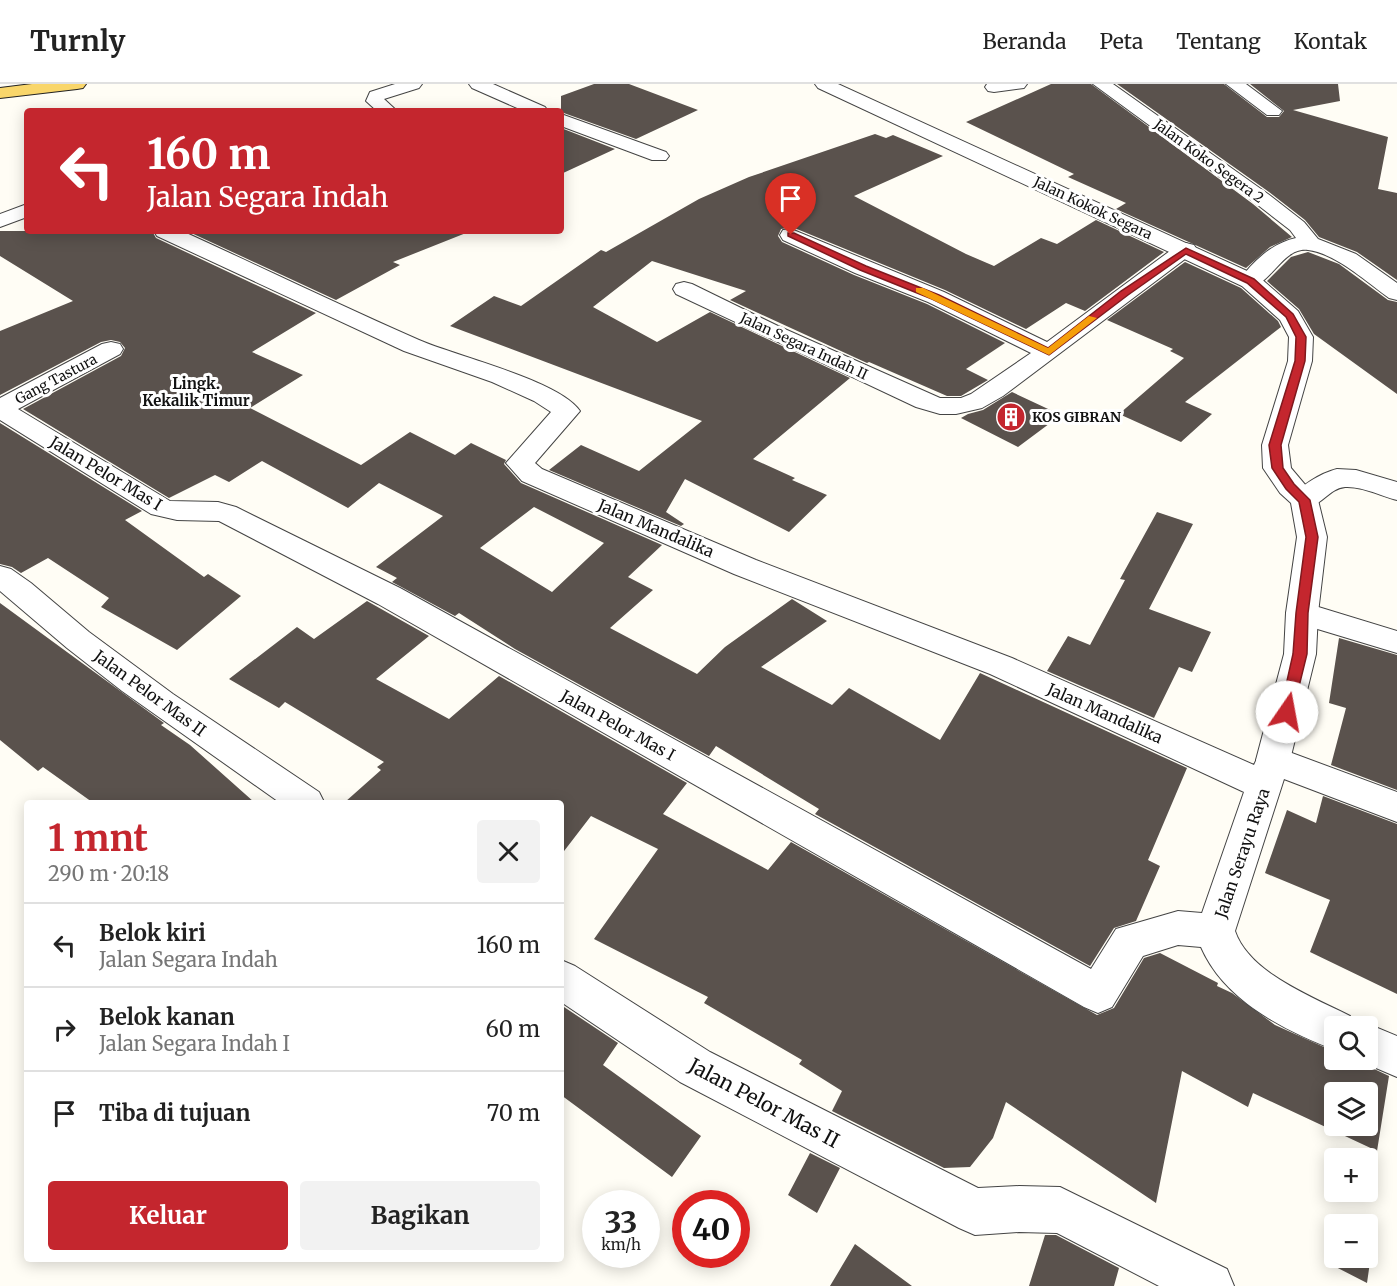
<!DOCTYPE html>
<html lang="id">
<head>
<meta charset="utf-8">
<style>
  body { margin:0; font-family:Merriweather,serif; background:#f2f2f2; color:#222; height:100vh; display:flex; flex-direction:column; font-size:22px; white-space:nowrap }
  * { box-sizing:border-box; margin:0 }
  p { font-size:20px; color:#767676 }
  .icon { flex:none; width:33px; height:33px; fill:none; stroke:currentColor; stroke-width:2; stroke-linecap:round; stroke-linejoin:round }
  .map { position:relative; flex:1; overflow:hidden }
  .panel { position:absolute; left:24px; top:716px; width:540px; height:462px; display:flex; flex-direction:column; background:#fff; border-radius:6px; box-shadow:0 3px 15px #0003 }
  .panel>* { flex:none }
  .banner { position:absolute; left:24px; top:24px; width:540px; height:126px; border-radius:6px; box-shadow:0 3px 15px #0003; background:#c4262e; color:#fff; overflow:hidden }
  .fabs { position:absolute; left:1324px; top:932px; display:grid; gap:12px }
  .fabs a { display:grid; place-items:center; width:54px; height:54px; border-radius:6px; background:#fff; box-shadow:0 3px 15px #0003; font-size:30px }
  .speed { position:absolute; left:582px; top:1106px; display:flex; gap:12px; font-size:30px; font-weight:700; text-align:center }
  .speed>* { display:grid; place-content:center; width:78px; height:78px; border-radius:50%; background:#fff; box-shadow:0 3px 15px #0003; line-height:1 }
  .speed small { font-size:15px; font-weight:400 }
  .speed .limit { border:9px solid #d22; background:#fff; color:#111 }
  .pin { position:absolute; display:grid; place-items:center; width:51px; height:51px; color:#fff; margin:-62px -26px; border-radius:50% 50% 50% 0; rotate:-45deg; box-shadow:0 0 6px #0007 }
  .pin .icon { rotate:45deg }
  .me { position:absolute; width:66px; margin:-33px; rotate:12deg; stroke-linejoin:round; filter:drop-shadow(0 0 4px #0008) }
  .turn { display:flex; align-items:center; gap:21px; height:126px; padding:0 24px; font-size:27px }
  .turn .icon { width:78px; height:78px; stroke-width:2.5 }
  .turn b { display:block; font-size:42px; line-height:51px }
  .round { display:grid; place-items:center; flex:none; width:63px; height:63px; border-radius:6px; background:#f2f2f2 }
  .summary { display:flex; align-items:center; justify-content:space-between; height:102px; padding:0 24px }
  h1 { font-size:36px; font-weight:700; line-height:45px; color:#c4262e }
  .button { display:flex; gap:12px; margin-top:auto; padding:12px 24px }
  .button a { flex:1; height:69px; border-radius:6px; background:#c4262e; color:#fff; font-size:24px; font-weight:700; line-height:69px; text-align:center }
  .button a+a { background:#f2f2f2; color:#222 }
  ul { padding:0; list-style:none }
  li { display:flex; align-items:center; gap:18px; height:84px; padding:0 24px; border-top:2px solid #e0e0e0 }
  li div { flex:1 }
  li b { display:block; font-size:22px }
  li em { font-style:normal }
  header { display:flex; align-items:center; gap:36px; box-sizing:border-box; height:84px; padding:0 30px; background:#fff; border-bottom:2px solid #e0e0e0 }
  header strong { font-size:28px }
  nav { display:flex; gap:33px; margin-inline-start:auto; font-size:21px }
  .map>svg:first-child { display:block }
</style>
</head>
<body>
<header>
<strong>Turnly</strong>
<nav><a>Beranda</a><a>Peta</a><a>Tentang</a><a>Kontak</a></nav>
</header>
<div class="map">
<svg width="1397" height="1202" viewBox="0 0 1397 1202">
  <rect width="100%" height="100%" fill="#fffdf5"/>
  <path fill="#5a524d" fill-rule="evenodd" d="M594 0H629L698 26 636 55 561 28V12Z
    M1051 0H1091L1253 120 1292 153 1270 163 1246 184 1116 125 1126 119 1068 93 1074 90 966 38Z
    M1117 0H1224L1267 33H1279L1284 27 1250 0H1338L1340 17 1293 26 1388 53 1378 105 1397 109V196L1357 168 1319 153 1305 136 1269 108Z
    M561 44 615 65 561 90Z
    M875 50 886 54 893 51 943 72 854 112 966 170 994 182 1041 154 1057 160 1096 136 1164 168 1085 227 1066 219 1026 245 945 206 792 143 781 145 778 152 782 158 854 191 927 220 1005 259 966 285 988 296 961 312H947L869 278 867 279 730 216 746 207 652 177 593 223 657 258 710 228 850 294 753 375 795 394 792 396 827 411 789 448 685 395 666 428 684 440 681 442 549 386 581 361 639 387 702 337 450 242 494 212 521 222 601 166 606 168 699 115 749 93Z
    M0 147H152L156 154 316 229 252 268 303 291 250 324 361 381 410 348 455 371 471 359 506 376 504 380 521 399 662 461 628 493 653 506 610 544 697 590 725 563 792 515 827 537 761 583 832 621 849 604 940 656 980 589 1187 684 1148 776 1160 782 1136 837 1114 844 1090 882 815 730 819 725 716 662 709 672 515 565 459 529 455 532 392 498 397 494 376 483 443 432 379 399 348 424 262 377 229 398 215 391 169 414 23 325 121 272 125 264 120 258 111 256 101 258 0 311V247L73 217 0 172ZM534 423 604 459 552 508 480 464Z
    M187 147H466V149L393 178 400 181 336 216Z
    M1308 168 1339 180 1388 216 1397 218V310L1314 250 1299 225 1267 197 1291 173Z
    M1185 178 1241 204 1278 237 1281 243 1185 318 1212 330 1181 358 1119 330 1184 274 1170 267 1173 265 1107 236Z
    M1012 308 1061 331 1018 363 961 334 968 330 983 326Z
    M0 339 142 427 125 436 204 493 208 490 241 512 177 566 101 523 109 514 48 474 21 489 12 483 0 480Z
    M1157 428 1193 440 1149 525 1211 548 1192 588 1179 583 1154 634 1047 587 1068 552 1090 561 1125 496 1120 495Z
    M367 517 429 552 376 595 449 635 499 592 687 699 663 730 768 786 791 758 1097 931 1114 924 1144 874 1160 869 1218 899 1217 902 1232 909 1275 941 1335 968V975H1353L1389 992 1377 1067 1253 1009 1248 1023 1182 987 1156 1119 1006 1018 993 1054 970 1083 944 1084 832 1027 842 1007 799 980 802 976 704 919 708 913 594 855 658 765 591 732 561 771V718H345L381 686 377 683 384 678 285 618 279 624 229 595 297 543 314 555ZM1335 1008H1368V1041H1335Z
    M0 519 164 639 161 641 190 661 254 718H92L43 683 38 687 0 656Z
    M1339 554 1397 571V706L1331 681 1346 624 1329 619Z
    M1323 712 1397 740V910L1310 868 1330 816 1265 789 1287 726 1316 739Z
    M561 921 618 959 603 981 701 1052 672 1093 561 1011Z
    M810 1069 840 1084 817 1129 788 1111Z
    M1335 1150V1173H1368V1154L1373 1157 1367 1199 1330 1180Z
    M1045 1151H1056L1119 1184 1114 1202H1029Z
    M855 1160 912 1202H830Z"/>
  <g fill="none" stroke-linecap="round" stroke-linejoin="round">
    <g stroke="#444" stroke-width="2">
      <path id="minor" d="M395 0H422L419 4 384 15 397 27H377L366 17 370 8Z
        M469 0H493L545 23 548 27H524L472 4Z
        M987 0H1027L1024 4 994 8 988 7 985 3Z
        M1093 0H1113L1268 110 1304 138 1318 155 1356 170 1397 199V216L1389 214C1368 199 1335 169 1308 166 1279 163 1270 209 1242 202L1239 197C1252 178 1272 159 1296 154L1290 146 1254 118Z
        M1226 0H1246L1282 27 1279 31H1267Z
        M561 30 666 68 669 72 666 76H652L561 42Z
        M27 120V133L0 143V130Z
        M791 145 944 208 1047 258 1178 161 1186 159 1194 161 1197 166 1003 312 982 324 956 330H940L916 323 676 210 673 205 676 200 684 198 692 200 778 242 940 314H961L971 310 1031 269 928 218 855 189 783 156 780 151 783 146Z
        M154 147H182C261 183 339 221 419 256 455 272 559 296 580 327L535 379 542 385 756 476 1012 574 1254 681 1261 666 1273 662 1397 708V738L1284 695 1235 847C1249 889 1313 913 1350 932L1354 942H1335V966C1283 946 1224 916 1201 863L1178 861 1143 872 1112 923 1098 929 1084 923 378 520 219 437 177 436 151 430 0 336V314L102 260 111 258 120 260 123 265 120 270 18 325 170 417 218 418 236 423 400 504 1091 885 1116 845 1178 827 1202 829 1244 708 990 590 734 490 522 397 506 379 551 328 534 317 492 298 404 267 157 152Z
        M1337 385 1356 386 1397 398V416C1381 412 1362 402 1345 403 1325 405 1321 429 1294 422L1290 416C1299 402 1321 389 1337 385Z
        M0 482 11 485 31 499 89 548 173 610 319 708 324 718H279L122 607 67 564 0 507Z
        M1302 518 1397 547V569L1291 537 1286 529 1291 521Z
        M561 876 575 882 710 968 978 1104 1019 1102 1060 1103 1227 1185 1234 1202H1159L1057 1149 1019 1148 975 1151 959 1144 680 998 561 918Z
        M1368 940 1397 952V993L1355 975H1368V942H1363Z"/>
    </g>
    <g stroke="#444" stroke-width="2">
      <path id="tertiary" d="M815 0H838L1258 192 1298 227 1313 253 1312 277 1288 361 1291 384 1318 416 1327 453 1318 529 1316 570 1290 676 1285 686 1273 690 1261 686 1256 676 1284 570 1286 529 1297 453 1291 419 1280 409 1263 384 1262 361 1288 277 1289 253 1280 236 1242 202 818 4Z"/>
    </g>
    <g stroke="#222" stroke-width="2">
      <path id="primary" d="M32 0H86L83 4 77 5 0 14V4Z"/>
    </g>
    <use href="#minor" fill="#fff" fill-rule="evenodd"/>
    <use href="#tertiary" fill="#fff" fill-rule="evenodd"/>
    <use href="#primary" fill="#f9d66b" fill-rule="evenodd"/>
  </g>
  <path fill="#c4262e" stroke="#7f191e" stroke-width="1.5" d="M788 149H794L866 182 939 211 1048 264 1121 207 1186 164 1254 195 1293 230 1306 253 1305 277 1281 361 1283 384 1294 400 1310 416 1318 453 1308 529 1307 570 1292 631H1282L1280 628 1293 570 1296 529 1306 453 1299 418 1286 405 1272 384 1269 361 1295 277 1296 253 1286 233 1247 199 1186 170 1128 211 1049 271 932 215 860 186 788 152Z"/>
  <path fill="#f59e0b" d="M916 204H923L1048 264 1089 232 1097 234 1049 271 916 208Z"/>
  <defs>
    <g id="building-disc" transform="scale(1.5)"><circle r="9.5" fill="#c4262e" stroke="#fff"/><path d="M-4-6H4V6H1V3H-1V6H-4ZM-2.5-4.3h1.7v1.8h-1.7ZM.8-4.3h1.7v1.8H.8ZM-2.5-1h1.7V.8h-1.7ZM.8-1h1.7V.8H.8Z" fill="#fff"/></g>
  </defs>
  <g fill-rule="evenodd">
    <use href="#building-disc" x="1011" y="333"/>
  </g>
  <g text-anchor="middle" stroke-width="6" stroke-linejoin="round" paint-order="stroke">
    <g font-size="14" fill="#111" stroke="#fff">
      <text transform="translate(1209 77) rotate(36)" y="5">Jalan Koko Segera 2</text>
      <text transform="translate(1093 124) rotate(25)" y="5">Jalan Kokok Segara</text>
      <text transform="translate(804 262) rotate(25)" y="5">Jalan Segara Indah II</text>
      <text transform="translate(56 295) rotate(-28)" y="5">Gang Tastura</text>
    </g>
    <g font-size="14" font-weight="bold" fill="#111" stroke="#fff" text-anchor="start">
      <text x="1032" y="338">KOS GIBRAN</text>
    </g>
    <g font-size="15" font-weight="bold" fill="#111" stroke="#fff">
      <text x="196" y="305">Lingk.<tspan x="196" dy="17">Kekalik Timur</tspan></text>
    </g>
    <g font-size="16" fill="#111" stroke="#fff">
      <text transform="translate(106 389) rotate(31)" y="6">Jalan Pelor Mas I</text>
      <text transform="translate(656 444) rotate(23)" y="6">Jalan Mandalika</text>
      <text transform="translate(150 609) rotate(36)" y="6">Jalan Pelor Mas II</text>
      <text transform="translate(1105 629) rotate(24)" y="6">Jalan Mandalika</text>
      <text transform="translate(618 641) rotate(29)" y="6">Jalan Pelor Mas I</text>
      <text transform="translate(1242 769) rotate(-71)" y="6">Jalan Serayu Raya</text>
    </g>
    <g font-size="20" fill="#111" stroke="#fff">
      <text transform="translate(764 1019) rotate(28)" y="7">Jalan Pelor Mas II</text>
    </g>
  </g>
</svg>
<div class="fabs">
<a><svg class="icon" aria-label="search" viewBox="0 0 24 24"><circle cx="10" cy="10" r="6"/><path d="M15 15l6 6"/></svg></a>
<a><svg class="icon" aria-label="layers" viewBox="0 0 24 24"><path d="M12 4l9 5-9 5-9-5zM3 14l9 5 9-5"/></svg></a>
<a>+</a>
<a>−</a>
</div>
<div class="speed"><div>33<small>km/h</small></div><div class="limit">40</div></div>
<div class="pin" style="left:791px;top:151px;background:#d93025"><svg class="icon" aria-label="arrive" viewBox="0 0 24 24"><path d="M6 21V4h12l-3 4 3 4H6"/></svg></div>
<svg class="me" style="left:1287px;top:628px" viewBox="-20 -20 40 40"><circle r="19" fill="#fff"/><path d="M0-13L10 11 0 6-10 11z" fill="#c4262e"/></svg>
<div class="banner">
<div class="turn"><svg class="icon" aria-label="left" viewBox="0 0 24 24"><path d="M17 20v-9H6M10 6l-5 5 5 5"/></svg><div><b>160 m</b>Jalan Segara Indah</div></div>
</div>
<section class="panel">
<div class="summary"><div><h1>1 mnt</h1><p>290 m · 20:18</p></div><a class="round"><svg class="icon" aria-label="close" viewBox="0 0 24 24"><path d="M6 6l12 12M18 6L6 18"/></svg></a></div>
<ul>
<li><svg class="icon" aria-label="left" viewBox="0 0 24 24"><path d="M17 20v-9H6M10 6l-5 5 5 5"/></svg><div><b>Belok kiri</b><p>Jalan Segara Indah</p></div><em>160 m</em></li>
<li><svg class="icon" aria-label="right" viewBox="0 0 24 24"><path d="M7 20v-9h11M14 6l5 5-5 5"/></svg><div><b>Belok kanan</b><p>Jalan Segara Indah I</p></div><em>60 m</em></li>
<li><svg class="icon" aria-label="arrive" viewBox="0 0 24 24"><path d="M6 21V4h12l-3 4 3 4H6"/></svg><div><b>Tiba di tujuan</b></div><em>70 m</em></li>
</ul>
<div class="button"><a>Keluar</a><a>Bagikan</a></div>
</section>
</div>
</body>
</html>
